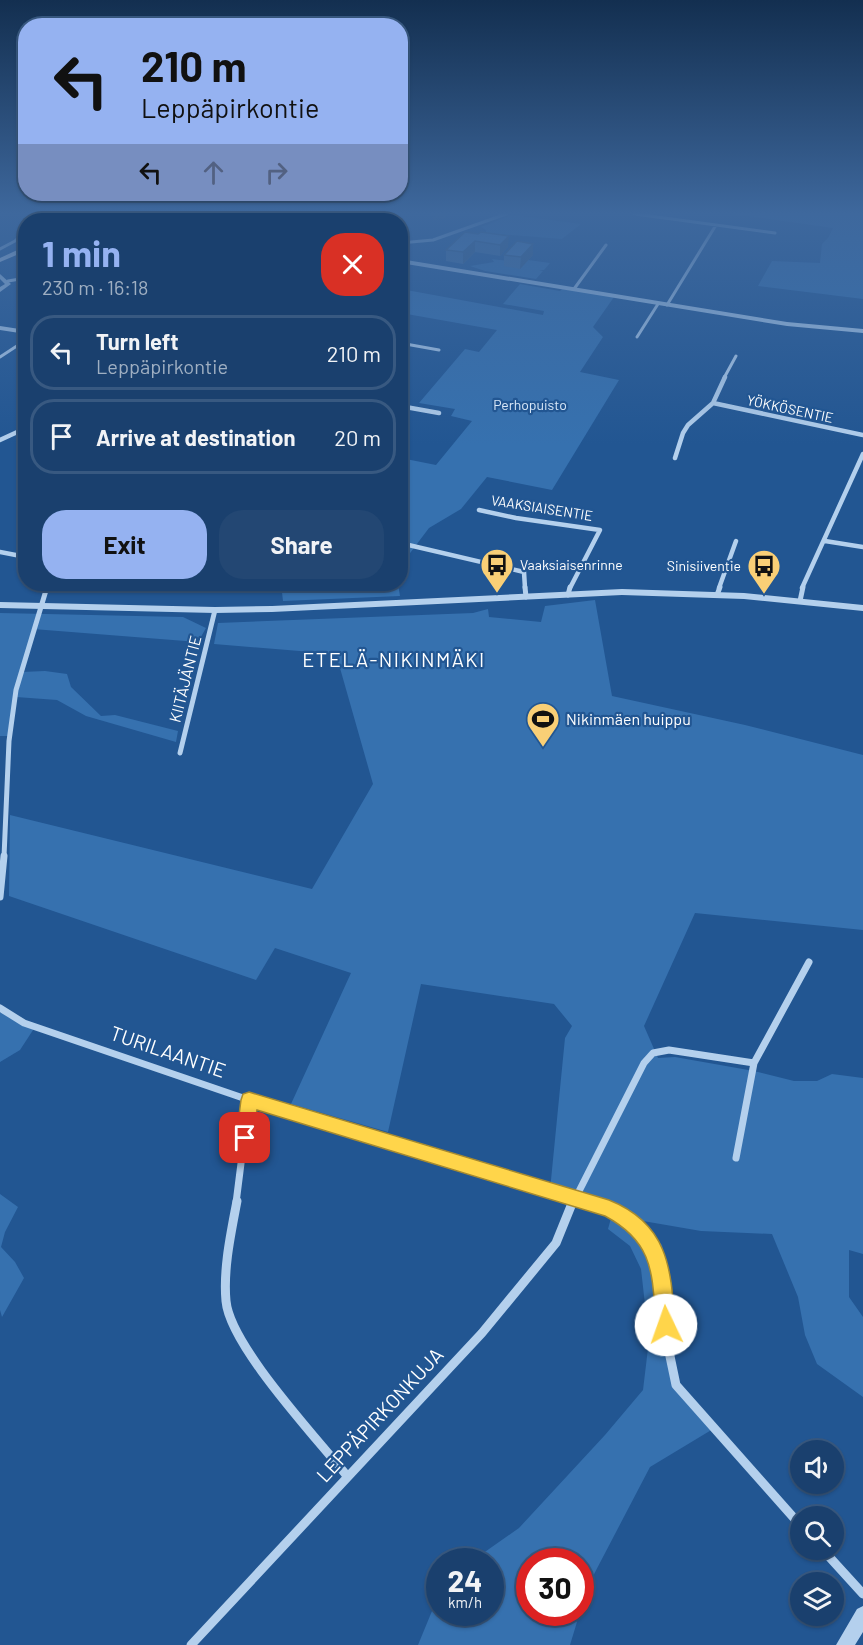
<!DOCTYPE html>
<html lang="en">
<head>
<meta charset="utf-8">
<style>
  body { margin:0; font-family:Barlow,sans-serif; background:#234773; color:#f1f3f6; height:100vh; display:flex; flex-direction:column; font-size:22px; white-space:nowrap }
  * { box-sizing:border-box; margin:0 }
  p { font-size:20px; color:#9fafc2 }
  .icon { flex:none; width:33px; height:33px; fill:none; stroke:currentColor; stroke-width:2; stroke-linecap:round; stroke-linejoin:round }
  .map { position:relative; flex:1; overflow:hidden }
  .drawer { position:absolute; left:18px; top:213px; width:390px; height:378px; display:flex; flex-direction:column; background:#1a406e; border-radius:24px; box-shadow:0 2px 4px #0004,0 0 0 2px #385981 }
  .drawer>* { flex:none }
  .hud { position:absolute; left:18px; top:18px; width:390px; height:183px; border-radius:24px; box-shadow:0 2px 4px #0004,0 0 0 2px #385981; background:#95b2f1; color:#111; overflow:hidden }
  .controls { position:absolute; left:790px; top:1440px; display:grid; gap:12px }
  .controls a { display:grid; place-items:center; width:54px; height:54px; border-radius:50%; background:#1a406e; box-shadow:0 2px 4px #0004,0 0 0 2px #385981; font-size:30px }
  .speed { position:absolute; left:426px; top:1548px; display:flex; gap:12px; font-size:30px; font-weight:700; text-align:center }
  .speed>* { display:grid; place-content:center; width:78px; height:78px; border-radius:50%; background:#1a406e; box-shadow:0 2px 4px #0004,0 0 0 2px #385981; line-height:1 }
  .speed small { font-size:15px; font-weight:400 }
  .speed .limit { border:9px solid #d22; background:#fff; color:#111 }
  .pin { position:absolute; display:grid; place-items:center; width:51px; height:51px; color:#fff; margin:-26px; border-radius:12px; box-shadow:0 3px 9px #0006 }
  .me { position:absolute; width:66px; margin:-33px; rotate:357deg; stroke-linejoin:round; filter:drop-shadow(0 0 4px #0008) }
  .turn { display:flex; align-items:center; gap:21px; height:126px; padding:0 24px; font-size:27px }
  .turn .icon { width:78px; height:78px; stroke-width:2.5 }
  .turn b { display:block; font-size:42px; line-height:51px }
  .lanes { display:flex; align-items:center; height:57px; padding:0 24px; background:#0003; justify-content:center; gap:30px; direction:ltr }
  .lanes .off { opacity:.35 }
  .round { display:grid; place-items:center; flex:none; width:63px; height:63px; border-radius:24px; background:#234773 }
  .headline { display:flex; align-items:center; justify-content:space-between; height:102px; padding:0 24px }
  h1 { font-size:36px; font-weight:700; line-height:45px; color:#95b2f1 }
  .primary-button { display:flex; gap:12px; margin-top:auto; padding:12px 24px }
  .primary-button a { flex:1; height:69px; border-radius:24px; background:#95b2f1; color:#111; font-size:24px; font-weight:700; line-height:69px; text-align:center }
  .primary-button a+a { background:#234773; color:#f1f3f6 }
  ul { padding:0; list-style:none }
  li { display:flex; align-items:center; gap:18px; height:75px; margin:0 12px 9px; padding:0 12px; border:3px solid #385981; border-radius:24px }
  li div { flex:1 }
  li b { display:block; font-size:22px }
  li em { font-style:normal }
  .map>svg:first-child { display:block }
</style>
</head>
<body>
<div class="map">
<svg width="863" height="1645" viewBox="0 0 863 1645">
  <rect width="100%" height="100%" fill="#225692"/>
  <path fill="#3671af" d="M733 214H863V299L758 286 772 261 820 263 822 244 828 238 833 228Z
    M512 215 581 224 562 239 486 233V230L481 227Z
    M492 259 508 261 520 269 528 260 550 263 544 270H539L543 271 536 279 485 271 470 266 494 262Z
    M520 284 560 291 563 288 614 297 593 327 603 337 580 372 619 380 552 490 487 477 461 509 429 528 401 565V458L436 465 472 421 451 416 455 409 419 403 465 349 479 352 497 330 401 313 409 306 401 304V289L543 315 544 311 503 304Z
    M281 584H398L400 596 283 601Z
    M595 600 612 696 745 725 863 755V930L695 913 644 1026 658 1058 675 1057 754 1071 794 1081H817L832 1074 863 1078V1254L849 1250V1297L863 1317V1397L817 1364 805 1335 798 1297 772 1234 701 1231 643 1221 662 1245 671 1292 676 1385 713 1429 650 1467 592 1578 580 1612V1562H530V1612H580L570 1645H418L439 1594 440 1612H490V1562L472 1561 519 1528 605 1435 643 1390 649 1340 641 1269 630 1246 608 1229 613 1211 550 1190 565 1038 572 1026 554 1004 421 984 388 1132 291 1104 351 973 275 948 256 980 9 896 10 815 312 889 373 784 336 654 214 644 218 623 473 613 488 609 489 617 541 622 545 606Z
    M0 613 183 617 206 628 198 642 33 629 22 672 45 671 67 674 71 687 101 716 115 715 178 731 176 742 86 716 57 700 16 697 11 736H0Z
    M5 1012 35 1027 20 1050 0 1062V1013Z
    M0 1194 18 1207 5 1232 1 1247 15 1262 24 1278 2 1317 0 1310Z"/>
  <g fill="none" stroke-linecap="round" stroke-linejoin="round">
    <path stroke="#b4d0ed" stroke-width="3" d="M635 214 775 233
      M42 220 60 214
      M137 220 148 215 188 220
      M400 243 433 240 506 214
      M0 249 15 241 26 230
      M8 281 26 278
      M574 289 606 245
      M667 305 716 225
      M637 337 658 304
      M400 343 439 350
      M0 357 26 340
      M724 378 736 356"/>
    <path stroke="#b4d0ed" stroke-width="4.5" d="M713 403 863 435
      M400 406 439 413
      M0 440 26 428
      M675 458 683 433 688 425 713 403 725 377
      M479 510 516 518 600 530 570 588
      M825 541 863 547
      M400 543 524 572 525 588
      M0 552 26 557
      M47 588 48 584
      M719 588 736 541
      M802 588 863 454"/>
    <path stroke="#b4d0ed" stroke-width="5" d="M525 587 526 597
      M568 595 570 587
      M717 595 720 587
      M800 601 803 587
      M180 753 215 610
      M4 857 9 741 16 690 47 587"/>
    <path stroke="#b4d0ed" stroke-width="7" d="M0 897 4 856
      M0 1008 24 1023 249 1100 594 1203
      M736 1158 754 1063 809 962
      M236 1203 249 1100
      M573 1203 644 1063 653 1053 669 1050 754 1063"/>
    <path stroke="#b4d0ed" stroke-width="9" d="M237 1201C231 1233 223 1269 226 1301 230 1346 317 1438 347 1476
      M589 1201 625 1216 646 1237 656 1256 662 1277 667 1342 676 1385 801 1526
      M823 1550 863 1594
      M191 1645 482 1333 556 1243 573 1201"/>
    <path fill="#b4d0ed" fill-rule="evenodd" d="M384 214H388L391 220H387Z
      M400 259 787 322 863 329V333L787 326 400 263Z
      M0 274 11 284 0 292V287L5 284 0 279Z
      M0 326 26 330V334L0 330Z
      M622 589 744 593 863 605V611L744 599 622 595 272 612 215 613 0 608V602L215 607 272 606Z
      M863 1606V1632L855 1645H836L857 1609Z"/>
    <path fill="#e0ecfa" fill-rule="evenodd" d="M93 214H100L88 220H81Z
      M26 246V251L0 262V258Z"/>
  </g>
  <path fill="#4470a0" d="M465 232 508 247 500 256 475 252 463 264 446 261V250Z
    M533 244V255L520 269 504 266V255Z"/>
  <path fill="#375b82" d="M445 215V219L433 220V216Z
    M509 236 508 247 500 256V245Z
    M475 241V252L463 264V252Z
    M533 244V255L520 269 521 257Z"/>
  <path fill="#4f82ba" stroke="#375b82" stroke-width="1.5" d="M432 214H444L445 215 433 216Z
    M465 232 478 234 481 232 509 236 500 245 475 241 463 252 446 250Z
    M517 241 533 244 521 257 504 255Z"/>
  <linearGradient id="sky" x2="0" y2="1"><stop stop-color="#132f50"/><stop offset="0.48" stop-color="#3e689d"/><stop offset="1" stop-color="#3e689d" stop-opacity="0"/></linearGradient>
  <rect width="863" height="444" fill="url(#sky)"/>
  <path fill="#ffd54a" stroke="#a68a30" stroke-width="1.5" d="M249 1092 609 1200C669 1224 671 1269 675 1325L673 1332 666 1335 659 1332 656 1325C652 1275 655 1243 605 1216L257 1110 251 1143 245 1146 239 1143 236 1138 241 1100 243 1094Z"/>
  <defs>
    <g id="bus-pin" transform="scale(1.725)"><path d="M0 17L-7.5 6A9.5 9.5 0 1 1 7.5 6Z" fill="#f9cf76" stroke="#225692"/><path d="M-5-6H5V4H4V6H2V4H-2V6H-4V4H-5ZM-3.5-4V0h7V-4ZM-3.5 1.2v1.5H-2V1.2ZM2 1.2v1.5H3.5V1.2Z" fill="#111"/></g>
    <g id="stadium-pin" transform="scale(1.725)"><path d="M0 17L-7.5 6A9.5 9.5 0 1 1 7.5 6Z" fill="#f9cf76" stroke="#225692"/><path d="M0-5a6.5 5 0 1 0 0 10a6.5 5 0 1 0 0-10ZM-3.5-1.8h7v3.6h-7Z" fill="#111"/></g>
  </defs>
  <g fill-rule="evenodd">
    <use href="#bus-pin" x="497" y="565"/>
    <use href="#bus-pin" x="764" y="566"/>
    <use href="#stadium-pin" x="543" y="719"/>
  </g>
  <g text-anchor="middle" stroke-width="4.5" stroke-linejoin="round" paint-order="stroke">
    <g font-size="14" fill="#dae9f9" stroke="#225692">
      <text x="530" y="410">Perhopuisto</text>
    </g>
    <g font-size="14" fill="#fff" stroke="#225692">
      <text transform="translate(790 409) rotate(12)" y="5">YÖKKÖSENTIE</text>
      <text transform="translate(542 508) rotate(9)" y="5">VAAKSIAISENTIE</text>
    </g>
    <g font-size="14" fill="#fff" stroke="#225692" text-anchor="start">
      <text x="520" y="570">Vaaksiaisenrinne</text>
      <text x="741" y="571" text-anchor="end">Sinisiiventie</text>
    </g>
    <g font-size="16" fill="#fff" stroke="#225692">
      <text transform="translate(185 679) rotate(-76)" y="6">KIITÄJÄNTIE</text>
    </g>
    <g font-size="16" fill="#fff" stroke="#225692" text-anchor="start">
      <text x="566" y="725">Nikinmäen huippu</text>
    </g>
    <g font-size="20" letter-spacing="1.5" fill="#fff" stroke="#225692">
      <text x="394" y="667">ETELÄ-NIKINMÄKI</text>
    </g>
    <g font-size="20" fill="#fff" stroke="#225692">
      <text transform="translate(168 1052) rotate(19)" y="7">TURILAANTIE</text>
      <text transform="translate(380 1415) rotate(-47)" y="7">LEPPÄPIRKONKUJA</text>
    </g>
  </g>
</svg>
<div class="controls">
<a><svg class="icon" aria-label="sound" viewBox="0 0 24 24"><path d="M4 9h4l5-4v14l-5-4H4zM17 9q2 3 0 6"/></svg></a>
<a><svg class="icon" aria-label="search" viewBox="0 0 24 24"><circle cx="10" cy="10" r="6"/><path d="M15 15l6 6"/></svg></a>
<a><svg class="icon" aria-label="layers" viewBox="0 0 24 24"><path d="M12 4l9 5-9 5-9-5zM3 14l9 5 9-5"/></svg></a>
</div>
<div class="speed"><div>24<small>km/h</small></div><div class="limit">30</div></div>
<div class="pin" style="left:245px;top:1138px;background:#d93025"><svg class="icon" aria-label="arrive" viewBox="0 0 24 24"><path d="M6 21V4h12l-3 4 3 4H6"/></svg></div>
<svg class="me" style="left:666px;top:1325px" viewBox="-20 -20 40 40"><circle r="19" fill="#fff"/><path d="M0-13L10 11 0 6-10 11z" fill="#ffd54a"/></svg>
<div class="hud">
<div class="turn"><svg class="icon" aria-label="left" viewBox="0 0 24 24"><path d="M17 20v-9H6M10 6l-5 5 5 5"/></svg><div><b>210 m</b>Leppäpirkontie</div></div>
<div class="lanes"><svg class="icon" aria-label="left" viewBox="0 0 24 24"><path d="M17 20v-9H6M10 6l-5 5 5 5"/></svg><svg class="icon off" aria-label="ahead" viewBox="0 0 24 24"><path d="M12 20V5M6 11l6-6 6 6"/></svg><svg class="icon off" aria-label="right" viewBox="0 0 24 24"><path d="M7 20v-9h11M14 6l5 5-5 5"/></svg></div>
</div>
<section class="drawer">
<div class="headline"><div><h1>1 min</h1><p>230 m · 16:18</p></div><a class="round" style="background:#d93025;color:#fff"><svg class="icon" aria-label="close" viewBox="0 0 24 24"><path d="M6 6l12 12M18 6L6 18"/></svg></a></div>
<ul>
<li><svg class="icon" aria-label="left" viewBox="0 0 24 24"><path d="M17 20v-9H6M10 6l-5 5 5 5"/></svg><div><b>Turn left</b><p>Leppäpirkontie</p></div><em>210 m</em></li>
<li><svg class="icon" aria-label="arrive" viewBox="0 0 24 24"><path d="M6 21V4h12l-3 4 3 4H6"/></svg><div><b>Arrive at destination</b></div><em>20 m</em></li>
</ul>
<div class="primary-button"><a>Exit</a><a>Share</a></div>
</section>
</div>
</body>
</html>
